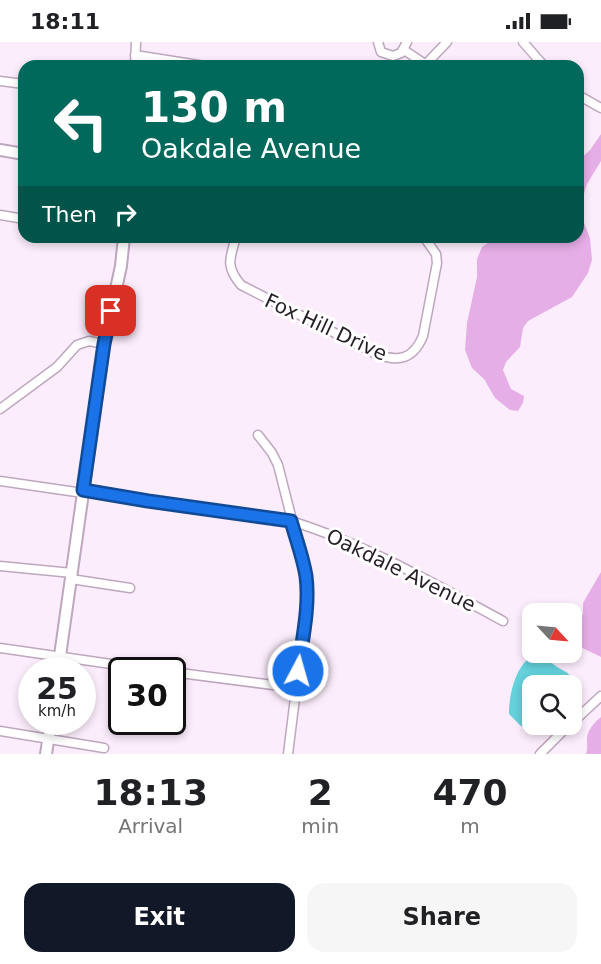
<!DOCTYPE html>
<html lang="en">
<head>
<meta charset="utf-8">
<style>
  body { margin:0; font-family:"DejaVu Sans",sans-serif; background:#f6f6f6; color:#202124; height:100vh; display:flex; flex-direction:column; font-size:22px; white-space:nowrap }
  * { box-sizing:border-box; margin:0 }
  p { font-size:20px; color:#757577 }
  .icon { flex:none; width:33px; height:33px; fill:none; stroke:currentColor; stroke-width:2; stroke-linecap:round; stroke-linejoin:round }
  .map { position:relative; height:712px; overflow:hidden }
  .details { display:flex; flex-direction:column; background:#fff; flex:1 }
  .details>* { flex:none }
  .banner { position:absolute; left:18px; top:18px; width:566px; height:183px; border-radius:18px; box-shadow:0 3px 9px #0003; background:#00695c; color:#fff; overflow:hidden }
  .needle { width:39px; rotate:116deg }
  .buttons { position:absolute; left:522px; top:561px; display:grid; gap:12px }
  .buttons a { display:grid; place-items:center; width:60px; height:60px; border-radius:12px; background:#fff; box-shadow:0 3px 9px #0003; font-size:30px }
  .speed { position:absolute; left:18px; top:615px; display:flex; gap:12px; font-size:30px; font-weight:700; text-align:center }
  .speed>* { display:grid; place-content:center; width:78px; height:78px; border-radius:50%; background:#fff; box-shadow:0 3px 9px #0003; line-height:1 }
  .speed small { font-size:15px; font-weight:400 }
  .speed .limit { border:3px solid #111; border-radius:9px; background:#fff; color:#111 }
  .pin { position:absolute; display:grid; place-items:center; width:51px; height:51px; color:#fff; margin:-26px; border-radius:12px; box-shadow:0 3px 9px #0006 }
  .me { position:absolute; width:66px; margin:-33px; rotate:6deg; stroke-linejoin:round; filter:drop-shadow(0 0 4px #0008) }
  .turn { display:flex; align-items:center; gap:21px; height:126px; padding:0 24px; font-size:27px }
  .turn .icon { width:78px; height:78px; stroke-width:2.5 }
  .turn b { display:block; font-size:42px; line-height:51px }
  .then { display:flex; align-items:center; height:57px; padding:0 24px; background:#0003; gap:12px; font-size:22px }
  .eta { display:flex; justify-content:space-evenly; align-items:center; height:102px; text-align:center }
  .eta b { font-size:36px; font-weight:700; line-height:42px }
  .button { display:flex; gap:12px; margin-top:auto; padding:12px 24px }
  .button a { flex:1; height:69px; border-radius:18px; background:#111827; color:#fff; font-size:24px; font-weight:700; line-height:69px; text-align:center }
  .button a+a { background:#f6f6f6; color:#202124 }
  .status { display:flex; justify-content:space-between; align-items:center; height:42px; padding:0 30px; background:#fff; direction:ltr }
  .status svg { height:16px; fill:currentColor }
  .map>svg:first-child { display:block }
</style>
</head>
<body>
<div class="status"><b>18:11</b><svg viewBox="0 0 49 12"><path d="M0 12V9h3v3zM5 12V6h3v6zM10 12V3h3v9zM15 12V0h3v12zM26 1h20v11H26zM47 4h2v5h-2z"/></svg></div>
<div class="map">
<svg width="601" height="712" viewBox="0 0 601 712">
  <rect width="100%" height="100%" fill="#fcedfc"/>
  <path fill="#e6aee6" d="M601 92V119L587 142 579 168 590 196 592 218 588 231 572 255 528 279 523 286 520 305 506 320 503 328 511 347 524 354 523 361 518 369 510 368 495 356 484 337 472 326 465 308 467 281 477 235V217L482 205 497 195H578V119L590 108Z
    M601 530V615L572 601 583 571V561Z
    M601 675V712H586C588 705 587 703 587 697 587 688 595 680 601 675Z"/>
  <path fill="#64d1db" d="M537 612C545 614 547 617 553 622 564 631 579 631 572 651V644H532C532 658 534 672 525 684H521L509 672C509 652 516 619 537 612Z"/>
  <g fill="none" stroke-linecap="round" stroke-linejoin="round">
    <g stroke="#bea7be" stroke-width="11">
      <path id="minor" d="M378 0 381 10 393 14 401 11 407 0
        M523 0 544 24
        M404 8 425 22
        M135 13 205 24
        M135 24 136 0
        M424 24 447 0
        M0 39 24 42
        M578 53 601 66
        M0 173 24 177
        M236 195C230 216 225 224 241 243L376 312C398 320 413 318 423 294L437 221 436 212 424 195
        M0 367 57 325 77 303 89 299 104 302
        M258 393 272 411 278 423 306 533 307 547V560L288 712
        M0 439 83 451
        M83 448 149 459 291 479C365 502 435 542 503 579
        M0 524 72 531
        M71 537 130 546
        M0 606 118 623
        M131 625 161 628
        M172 630 296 646
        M572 681 601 654
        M0 689 104 706
        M540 712 570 682"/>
    </g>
    <g stroke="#bea7be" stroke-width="14">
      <path id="tertiary" d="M0 108 24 112
        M58 628 104 302 121 224 124 195
        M46 712 51 680"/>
    </g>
    <use href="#minor" stroke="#fff" stroke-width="8"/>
    <use href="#tertiary" stroke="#fff" stroke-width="10"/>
  </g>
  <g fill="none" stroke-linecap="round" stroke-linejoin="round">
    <g stroke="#114b97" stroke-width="15">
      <path id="route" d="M111 269 104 302 83 448 148 459 291 479C296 497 303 515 306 534 310 565 302 598 298 629"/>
    </g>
    <use href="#route" stroke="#1a73e8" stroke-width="10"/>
  </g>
  <g text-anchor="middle" stroke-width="6" stroke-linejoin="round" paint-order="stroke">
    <g font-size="20" fill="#261d26" stroke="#fff">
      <text transform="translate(326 285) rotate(25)" y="7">Fox Hill Drive</text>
      <text transform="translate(401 528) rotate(26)" y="7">Oakdale Avenue</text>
    </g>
  </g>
</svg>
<div class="buttons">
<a><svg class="needle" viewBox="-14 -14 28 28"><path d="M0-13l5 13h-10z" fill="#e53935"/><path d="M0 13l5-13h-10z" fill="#757577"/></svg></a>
<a><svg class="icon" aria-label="search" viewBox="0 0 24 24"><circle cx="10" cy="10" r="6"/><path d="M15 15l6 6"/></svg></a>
</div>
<div class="speed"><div>25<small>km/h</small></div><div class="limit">30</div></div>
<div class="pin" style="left:111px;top:269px;background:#d93025"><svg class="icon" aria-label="arrive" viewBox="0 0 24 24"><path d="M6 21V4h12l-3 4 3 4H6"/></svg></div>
<svg class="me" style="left:298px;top:629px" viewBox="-20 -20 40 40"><circle r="17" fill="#1a73e8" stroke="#fff" stroke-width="3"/><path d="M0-11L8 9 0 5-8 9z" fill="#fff"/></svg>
<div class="banner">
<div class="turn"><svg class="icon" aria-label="left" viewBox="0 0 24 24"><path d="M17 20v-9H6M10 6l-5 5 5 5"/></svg><div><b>130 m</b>Oakdale Avenue</div></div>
<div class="then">Then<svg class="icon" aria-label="right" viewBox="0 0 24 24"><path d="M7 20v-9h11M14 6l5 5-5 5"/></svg></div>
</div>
</div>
<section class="details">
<div class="eta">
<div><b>18:13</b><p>Arrival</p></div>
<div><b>2</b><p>min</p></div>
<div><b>470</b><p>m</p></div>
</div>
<div class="button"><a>Exit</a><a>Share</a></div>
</section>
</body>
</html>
